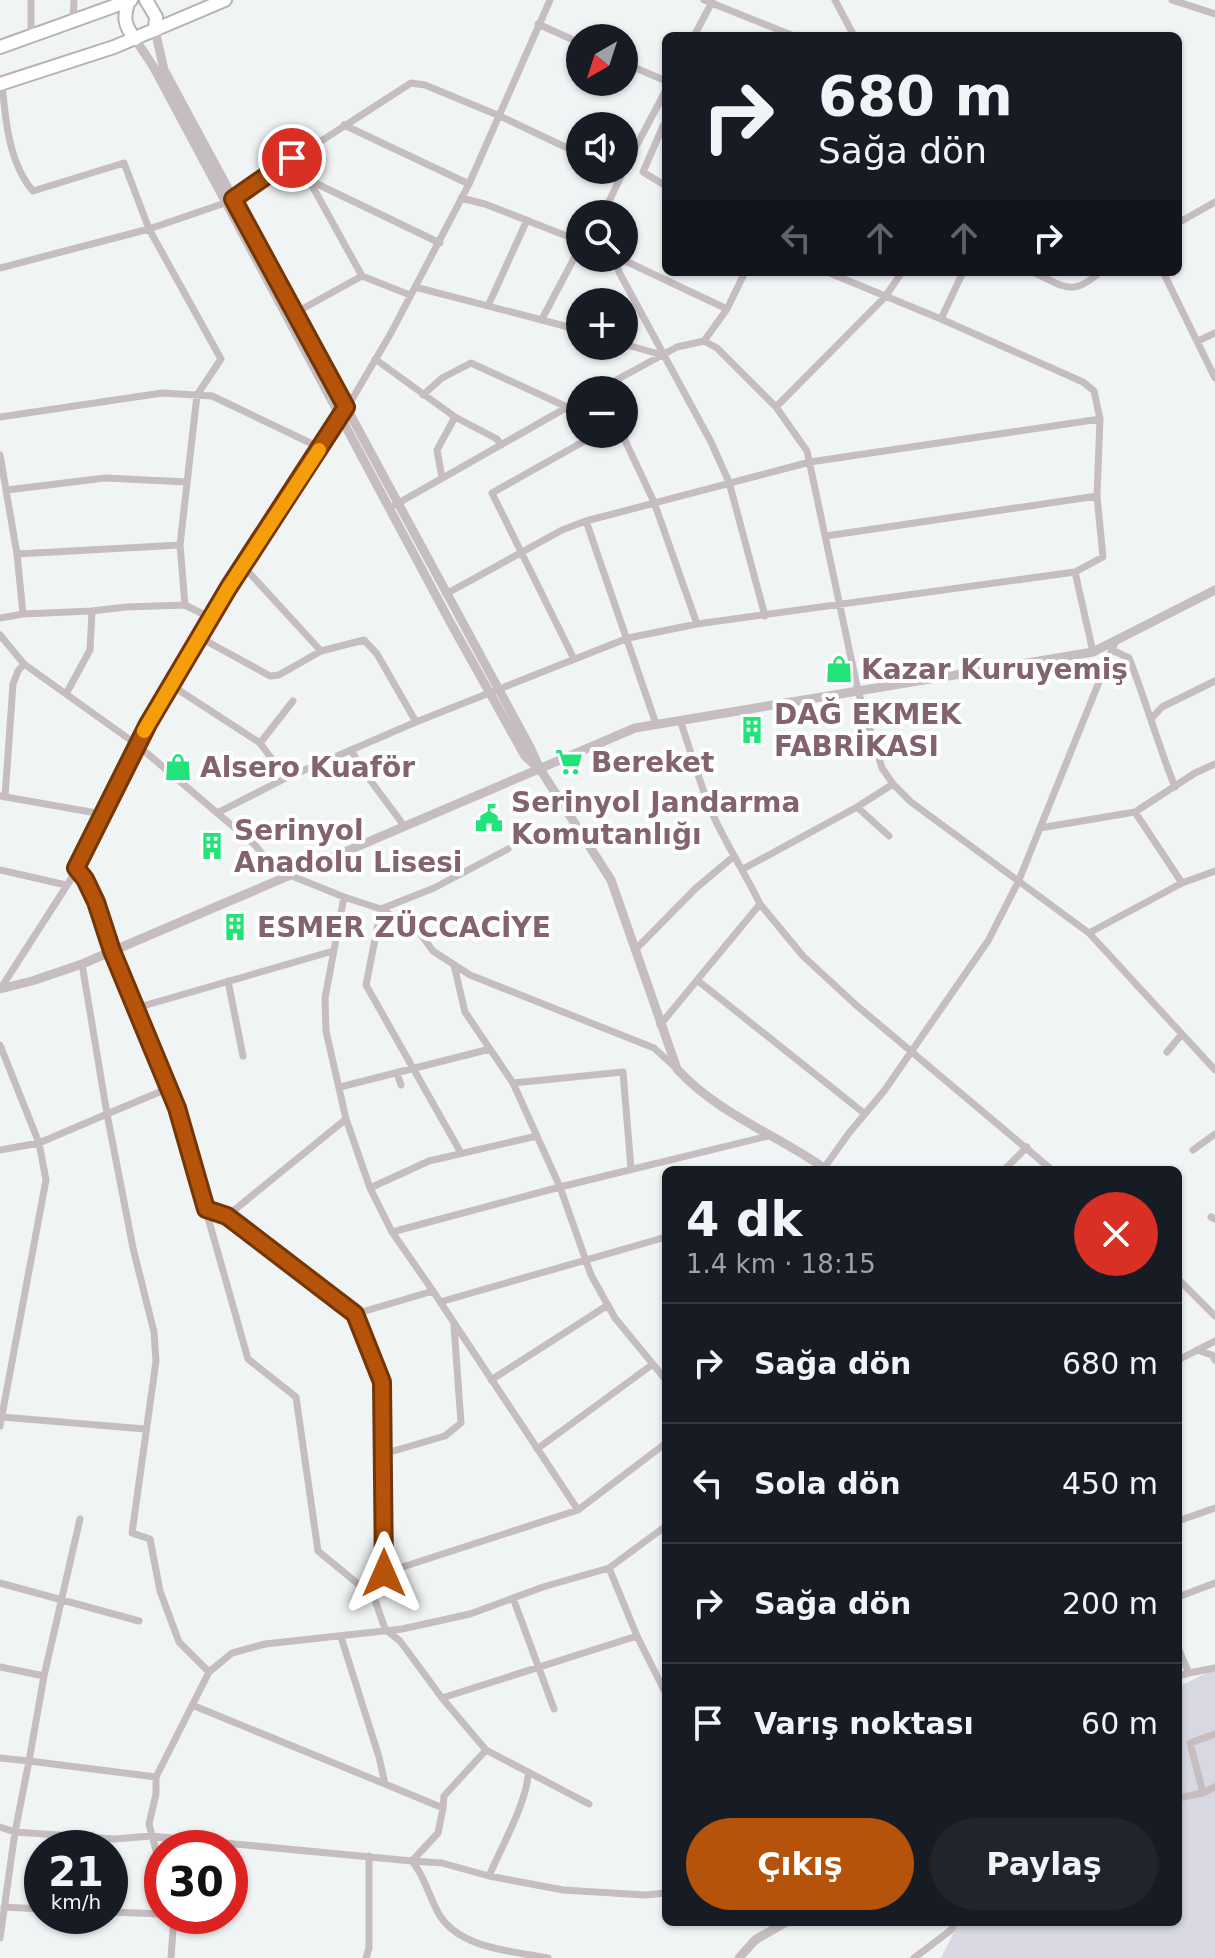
<!DOCTYPE html>
<html lang="tr">
<head>
<meta charset="utf-8">
<style>
  body { margin:0; font-family:"DejaVu Sans",sans-serif; background:#20242c; color:#f1f3f6; height:100vh; display:flex; flex-direction:column; font-size:30px; white-space:nowrap }
  * { box-sizing:border-box; margin:0 }
  p { font-size:26px; color:#9ea1a6 }
  .icon { flex:none; width:44px; height:44px; fill:none; stroke:currentColor; stroke-width:2; stroke-linecap:round; stroke-linejoin:round }
  .map { position:relative; flex:1; overflow:hidden }
  .drawer { position:absolute; left:662px; top:1166px; width:520px; height:760px; display:flex; flex-direction:column; background:#171b24; border-radius:12px; box-shadow:0 2px 6px #0004 }
  .drawer>* { flex:none }
  .banner { position:absolute; left:662px; top:32px; width:520px; height:244px; border-radius:12px; box-shadow:0 2px 6px #0004; background:#171b24; color:#f1f3f6; overflow:hidden }
  .needle { width:52px; rotate:219deg }
  .buttons { position:absolute; left:566px; top:24px; display:grid; gap:16px }
  .buttons a { display:grid; place-items:center; width:72px; height:72px; border-radius:50%; background:#171b24; box-shadow:0 2px 6px #0004; font-size:40px }
  .speed { position:absolute; left:24px; top:1830px; display:flex; gap:16px; font-size:40px; font-weight:700; text-align:center }
  .speed>* { display:grid; place-content:center; width:104px; height:104px; border-radius:50%; background:#171b24; box-shadow:0 2px 6px #0004; line-height:1 }
  .speed small { font-size:20px; font-weight:400 }
  .speed .limit { border:12px solid #d22; background:#fff; color:#111 }
  .pin { position:absolute; display:grid; place-items:center; width:68px; height:68px; color:#fff; margin:-34px; border:4px solid #fff; border-radius:50%; box-shadow:0 2px 8px #0007 }
  .me { position:absolute; width:88px; margin:-44px; rotate:0deg; stroke-linejoin:round; filter:drop-shadow(0 0 6px #0008) }
  .turn { display:flex; align-items:center; gap:28px; height:168px; padding:0 24px; font-size:36px }
  .turn .icon { width:104px; height:104px; stroke-width:2.5 }
  .turn b { display:block; font-size:56px; line-height:68px }
  .lanes { display:flex; align-items:center; height:76px; padding:0 24px; background:#0003; justify-content:center; gap:40px; direction:ltr }
  .lanes .off { opacity:.35 }
  .round { display:grid; place-items:center; flex:none; width:84px; height:84px; border-radius:42px; background:#20242c }
  .headline { display:flex; align-items:center; justify-content:space-between; height:136px; padding:0 24px }
  h1 { font-size:48px; font-weight:800; line-height:60px }
  .cta { display:flex; gap:16px; margin-top:auto; padding:16px 24px }
  .cta a { flex:1; height:92px; border-radius:48px; background:#b45309; color:#fff; font-size:32px; font-weight:800; line-height:92px; text-align:center }
  .cta a+a { background:#20242c; color:#f1f3f6 }
  ul { padding:0; list-style:none }
  li { display:flex; align-items:center; gap:24px; height:120px; padding:0 24px; border-top:2px solid #363941 }
  li div { flex:1 }
  li b { display:block; font-size:30px }
  li em { font-style:normal }
  .map>svg:first-child { display:block }
</style>
</head>
<body>
<div class="map">
<svg width="1215" height="1958" viewBox="0 0 1215 1958">
  <rect width="100%" height="100%" fill="#f1f4f5"/>
  <path fill="#d7d8e1" d="M1215 1669V1958H941L959 1922H1178V1687Z"/>
  <g fill="none" stroke-linecap="round" stroke-linejoin="round">
    <g stroke="#b8b1b3" stroke-width="16">
      <path id="trunk" d="M146 0 156 17 155 30
        M129 1C123 17 124 25 135 39
        M0 47 131 0
        M0 84 114 47 225 0"/>
    </g>
    <path stroke="#c5bdc0" stroke-width="7" d="M31 0V36
      M704 0 794 36
      M835 0 854 36
      M1172 0 1215 14
      M73 21 74 0
      M538 24 580 43
      M694 36 712 2
      M624 63 666 81
      M2 83C5 118 9 164 33 191L124 163 149 229 221 359 197 395 180 545 185 605
      M344 125 469 184
      M663 126 643 172 666 186
      M292 158 309 180 362 276 410 295
      M624 169 666 90
      M311 181 440 243
      M461 198 485 204 577 240 580 243
      M603 214 624 170
      M1178 223 1215 202
      M615 258 619 272 711 442 729 482 765 616
      M619 258 727 309
      M0 268 149 229 225 203 411 83 425 85 500 116 580 154
      M827 272 941 319 1083 382 1094 391 1100 419 1097 496 1103 557 1075 572 1093 652
      M1033 272C1064 286 1071 298 1100 272
      M1163 272 1215 378
      M415 287 580 330
      M488 306 527 220
      M293 314 362 276
      M542 319 580 247
      M941 319 963 272
      M704 341 727 309 745 272
      M1198 341 1215 333
      M624 344 662 355
      M375 359 455 417
      M598 390 677 347 704 341 717 348 776 407 807 451 858 691 882 768 893 784 911 802 1089 933 1182 883 1215 871
      M423 395 442 378 471 363 567 407
      M776 407 885 297 902 272
      M0 417 162 393 212 396 321 448
      M622 434 654 502 697 624
      M0 455 17 554 23 614
      M442 478 437 450 455 417 497 439 501 445
      M7 490 105 478 187 482
      M395 505 580 400
      M586 521 810 462 1100 419
      M826 536 1097 496
      M17 554 180 545
      M243 566 321 651
      M446 594 562 530 586 521 656 724
      M0 618 23 614 92 611
      M0 635 24 664 136 744 255 845 267 860 292 876 344 897 381 909 419 932 433 951 470 975 654 1048 676 1068
      M199 637 270 676 279 675 321 651 364 640 377 654 416 722
      M1112 650 1129 658C1146 701 1158 745 1175 787
      M574 659 492 493 597 434
      M171 685 260 743 286 778 217 813
      M66 694 90 650 92 611 126 607 185 605 211 618
      M1151 719 1162 707 1215 681
      M260 743 293 701
      M351 750 367 776 405 827
      M286 778 416 722 628 638 697 624 1075 572
      M0 796 102 814
      M5 797 13 684 18 671 24 664
      M857 807 889 836
      M712 812 768 796
      M1135 812 1182 883
      M1040 828 1135 812 1195 773 1215 764
      M76 868 85 879 96 902 112 951 177 1108 248 1359 296 1397 318 1551 374 1597 385 1629 400 1641 442 1698 637 1636
      M743 869 857 807 893 784
      M0 870 66 885
      M344 897 325 998 326 1031 346 1119 370 1188 392 1232 433 1291 355 1314 382 1382 384 1585 374 1597
      M760 904 803 956 856 1005 1052 1170
      M1089 933 1215 1070
      M636 949 696 888 733 857
      M82 964 107 1114 169 1088
      M454 965 465 1012 513 1083 560 1187 591 1275 615 1318 666 1380
      M697 980 865 1114
      M228 981 243 1056
      M1 988 71 879 136 744 229 587 341 418 391 333 469 184 550 0
      M136 1008 333 951
      M660 1025 760 904C745 873 727 846 713 815 700 785 691 752 680 720
      M0 1045 39 1143 46 1180 0 1426
      M1167 1052 1182 1034
      M397 1073 401 1085
      M513 1083 623 1072 631 1169
      M340 1087 490 1049
      M0 1150 39 1143 107 1114 133 1248 154 1332 156 1361 132 1533 150 1539 160 1591 179 1642 209 1672
      M1193 1150 1215 1134
      M461 1153 366 985 381 909 434 888 508 849
      M824 1168 849 1133 884 1091 988 941 1019 880 1116 640
      M1004 1170 1027 1147
      M370 1188 429 1161 537 1136
      M206 1209 227 1216 346 1119
      M227 1216 355 1314
      M1211 1217 1215 1219
      M392 1232 560 1187 768 1136
      M1178 1279 1215 1316
      M433 1291 578 1510
      M440 1302 666 1237
      M1197 1350 1212 1355 1215 1360
      M1178 1360 1215 1341
      M491 1380 608 1305
      M2 1417 145 1429
      M537 1449 653 1364
      M383 1454 445 1436 461 1423 454 1326
      M80 1519 44 1676 29 1761 156 1777
      M1178 1521 1215 1508
      M609 1568 637 1636 666 1694
      M384 1573 578 1510 666 1443
      M0 1583 139 1621
      M1178 1597 1215 1583
      M513 1598 554 1709
      M1178 1648 1189 1673 1178 1676
      M0 1667 44 1676
      M1189 1673 1215 1668
      M442 1698 486 1750 589 1804
      M192 1705 385 1784 379 1757 341 1637
      M0 1758 29 1761 15 1832 0 1827
      M385 1784 443 1808 444 1796 486 1750
      M1203 1793 1190 1743 1215 1734
      M1178 1798 1203 1793 1215 1787
      M412 1861 442 1863 489 1876 563 1890 645 1895 666 1893
      M412 1861 438 1833 443 1808
      M162 1873 149 1824 156 1794V1777L209 1672 232 1653 265 1644 402 1629 470 1614 543 1587 609 1568 666 1526
      M489 1876C500 1850 529 1798 528 1772
      M4 1907 42 1909
      M110 1912 162 1914
      M0 1938 15 1832 115 1839 151 1836 412 1861C426 1878 429 1898 440 1916 462 1949 512 1951 548 1958
      M171 1958 174 1916
      M366 1958 369 1948V1856
      M914 1958 951 1930 955 1922"/>
    <path stroke="#c5bdc0" stroke-width="9" d="M155 30 164 70 531 749 540 769 611 880 677 1069C718 1114 778 1135 827 1170
      M135 39 153 66 449 620 525 756 537 767
      M0 989 32 981 82 964 635 728 1093 652 1215 590
      M739 1958 755 1940 786 1922"/>
    <use href="#trunk" stroke="#fff" stroke-width="12"/>
  </g>
  <g fill="none" stroke-linecap="round" stroke-linejoin="round">
    <g stroke="#753606" stroke-width="20">
      <path id="route" d="M292 158 233 199 346 407 229 587 148 724 76 868 85 879 96 902 112 951 177 1108 206 1209 227 1216 355 1314 382 1382 384 1573"/>
    </g>
    <use href="#route" stroke="#b45309" stroke-width="14"/>
    <path stroke="#f59e0b" stroke-width="14" d="M144 731 229 587 319 450"/>
  </g>
  <defs>
    <g id="shop-bare" transform="scale(2.16)"><path d="M-5-2.5h2.3a2.7 3.5 0 0 1 5.4 0H5L5.5 6h-11ZM-1.5-2.5h3a1.5 2.3 0 0 0-3 0Z" fill="#21e478" stroke="#fff" stroke-width="2.5" paint-order="stroke"/></g>
    <g id="building-bare" transform="scale(2.16)"><path d="M-4-6H4V6H1V3H-1V6H-4ZM-2.5-4.3h1.7v1.8h-1.7ZM.8-4.3h1.7v1.8H.8ZM-2.5-1h1.7V.8h-1.7ZM.8-1h1.7V.8H.8Z" fill="#21e478" stroke="#fff" stroke-width="2.5" paint-order="stroke"/></g>
    <g id="supermarket-bare" transform="scale(2.16)"><path d="M-6-5.5h2.5l.6 2H6L4.5 2H-2.5L-4.4-4H-6ZM-1.5 3.2a1.3 1.3 0 1 0 .1 0ZM3 3.2a1.3 1.3 0 1 0 .1 0Z" fill="#21e478" stroke="#fff" stroke-width="2.5" paint-order="stroke"/></g>
    <g id="civic-bare" transform="scale(2.16)"><path d="M-.6-6.5H3V-4.5H.6V-3L4-1V1h2V6H-6V1h2V-1L-.6-3ZM-1.2 2.5V6h2.4V2.5Z" fill="#21e478" stroke="#fff" stroke-width="2.5" paint-order="stroke"/></g>
  </defs>
  <g fill-rule="evenodd">
    <use href="#shop-bare" x="839" y="669"/>
    <use href="#building-bare" x="752" y="730"/>
    <use href="#supermarket-bare" x="569" y="762"/>
    <use href="#shop-bare" x="178" y="767"/>
    <use href="#civic-bare" x="489" y="818"/>
    <use href="#building-bare" x="212" y="846"/>
    <use href="#building-bare" x="235" y="927"/>
  </g>
  <g text-anchor="middle" stroke-width="8" stroke-linejoin="round" paint-order="stroke">
    <g font-size="28" font-weight="bold" fill="#82636e" stroke="#fff" text-anchor="start">
      <text x="861" y="679">Kazar Kuruyemiş</text>
      <text x="774" y="724">DAĞ EKMEK<tspan x="774" dy="32">FABRİKASI</tspan></text>
      <text x="591" y="772">Bereket</text>
      <text x="200" y="777">Alsero Kuaför</text>
      <text x="511" y="812">Serinyol Jandarma<tspan x="511" dy="32">Komutanlığı</tspan></text>
      <text x="234" y="840">Serinyol<tspan x="234" dy="32">Anadolu Lisesi</tspan></text>
      <text x="257" y="937">ESMER ZÜCCACİYE</text>
    </g>
  </g>
</svg>
<div class="buttons">
<a><svg class="needle" viewBox="-14 -14 28 28"><path d="M0-13l5 13h-10z" fill="#e53935"/><path d="M0 13l5-13h-10z" fill="#9ea1a6"/></svg></a>
<a><svg class="icon" aria-label="sound" viewBox="0 0 24 24"><path d="M4 9h4l5-4v14l-5-4H4zM17 9q2 3 0 6"/></svg></a>
<a><svg class="icon" aria-label="search" viewBox="0 0 24 24"><circle cx="10" cy="10" r="6"/><path d="M15 15l6 6"/></svg></a>
<a>+</a>
<a>−</a>
</div>
<div class="speed"><div>21<small>km/h</small></div><div class="limit">30</div></div>
<div class="pin" style="left:292px;top:158px;background:#d93025"><svg class="icon" aria-label="arrive" viewBox="0 0 24 24"><path d="M6 21V4h12l-3 4 3 4H6"/></svg></div>
<svg class="me" style="left:384px;top:1573px" viewBox="-20 -20 40 40"><path d="M0-17L14 15 0 8-14 15z" fill="#b45309" stroke="#fff" stroke-width="4"/></svg>
<div class="banner">
<div class="turn"><svg class="icon" aria-label="right" viewBox="0 0 24 24"><path d="M7 20v-9h11M14 6l5 5-5 5"/></svg><div><b>680 m</b>Sağa dön</div></div>
<div class="lanes"><svg class="icon off" aria-label="left" viewBox="0 0 24 24"><path d="M17 20v-9H6M10 6l-5 5 5 5"/></svg><svg class="icon off" aria-label="ahead" viewBox="0 0 24 24"><path d="M12 20V5M6 11l6-6 6 6"/></svg><svg class="icon off" aria-label="ahead" viewBox="0 0 24 24"><path d="M12 20V5M6 11l6-6 6 6"/></svg><svg class="icon" aria-label="right" viewBox="0 0 24 24"><path d="M7 20v-9h11M14 6l5 5-5 5"/></svg></div>
</div>
<section class="drawer">
<div class="headline"><div><h1>4 dk</h1><p>1.4 km · 18:15</p></div><a class="round" style="background:#d93025;color:#fff"><svg class="icon" aria-label="close" viewBox="0 0 24 24"><path d="M6 6l12 12M18 6L6 18"/></svg></a></div>
<ul>
<li><svg class="icon" aria-label="right" viewBox="0 0 24 24"><path d="M7 20v-9h11M14 6l5 5-5 5"/></svg><div><b>Sağa dön</b></div><em>680 m</em></li>
<li><svg class="icon" aria-label="left" viewBox="0 0 24 24"><path d="M17 20v-9H6M10 6l-5 5 5 5"/></svg><div><b>Sola dön</b></div><em>450 m</em></li>
<li><svg class="icon" aria-label="right" viewBox="0 0 24 24"><path d="M7 20v-9h11M14 6l5 5-5 5"/></svg><div><b>Sağa dön</b></div><em>200 m</em></li>
<li><svg class="icon" aria-label="arrive" viewBox="0 0 24 24"><path d="M6 21V4h12l-3 4 3 4H6"/></svg><div><b>Varış noktası</b></div><em>60 m</em></li>
</ul>
<div class="cta"><a>Çıkış</a><a>Paylaş</a></div>
</section>
</div>
</body>
</html>
